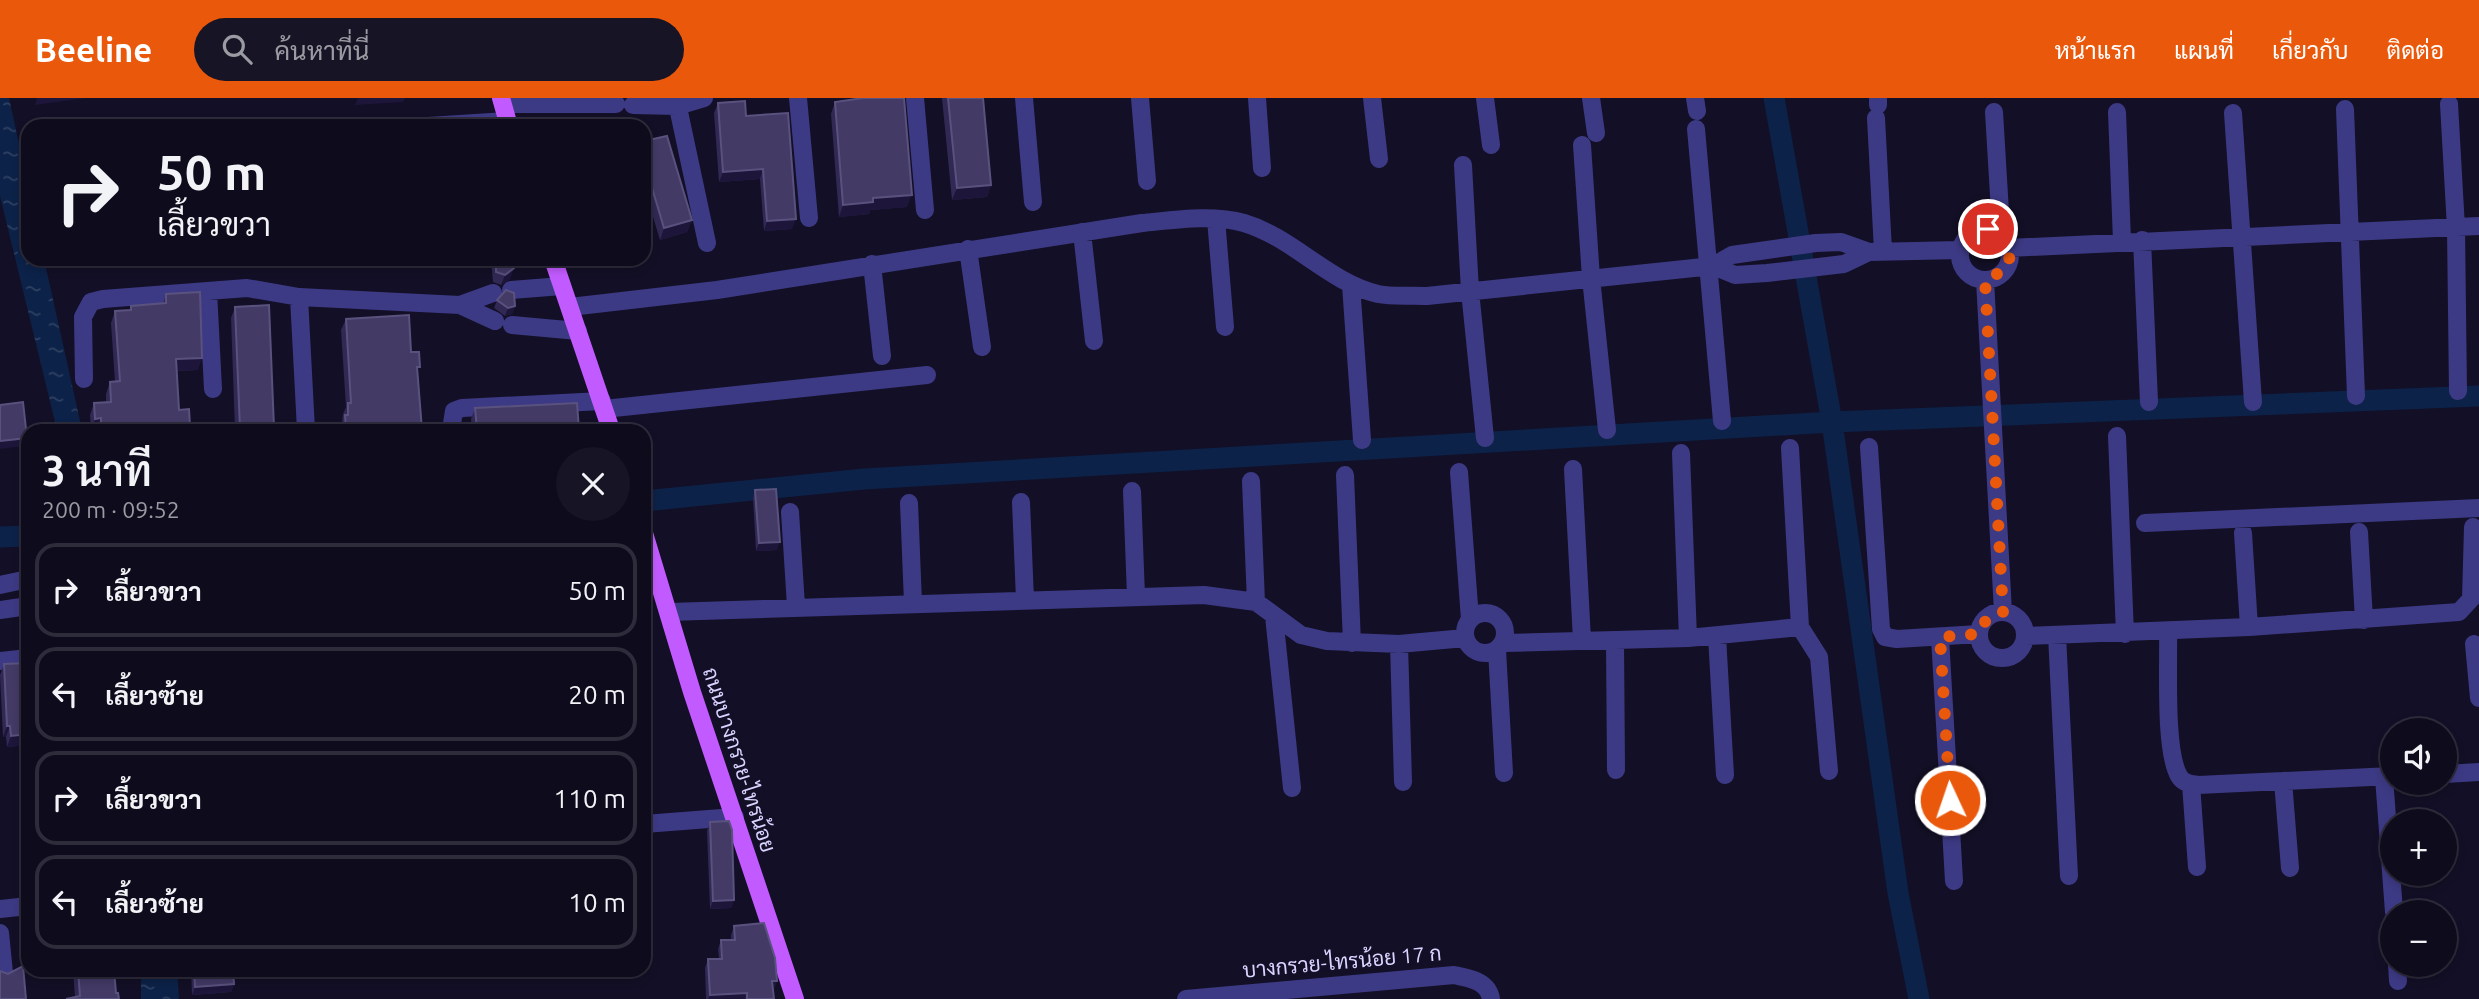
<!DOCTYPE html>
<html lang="th">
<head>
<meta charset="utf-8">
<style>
  body { margin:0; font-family:Ubuntu,Sarabun,sans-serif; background:#171425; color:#f1f3f6; height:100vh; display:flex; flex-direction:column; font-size:26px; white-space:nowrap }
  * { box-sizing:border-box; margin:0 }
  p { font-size:23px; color:#9b9ba3 }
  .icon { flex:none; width:38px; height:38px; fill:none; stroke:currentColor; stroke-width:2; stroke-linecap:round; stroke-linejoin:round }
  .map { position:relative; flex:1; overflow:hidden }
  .drawer { position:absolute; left:21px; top:326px; width:630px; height:553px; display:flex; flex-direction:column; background:#0e0b1c; border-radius:21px; box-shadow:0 4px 10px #0003,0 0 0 2px #2e2b3b }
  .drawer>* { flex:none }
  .hud { position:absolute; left:21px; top:21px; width:630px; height:147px; border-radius:21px; box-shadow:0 4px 10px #0003,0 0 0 2px #2e2b3b; background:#0e0b1c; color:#f1f3f6; overflow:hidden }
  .controls { position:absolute; left:2380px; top:620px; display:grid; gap:14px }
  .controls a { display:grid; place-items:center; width:77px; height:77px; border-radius:50%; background:#0e0b1c; box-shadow:0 4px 10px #0003,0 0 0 2px #2e2b3b; font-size:35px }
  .pin { position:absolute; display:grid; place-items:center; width:60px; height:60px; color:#fff; margin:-30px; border:4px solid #fff; border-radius:50%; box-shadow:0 2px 7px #0007 }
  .me { position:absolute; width:77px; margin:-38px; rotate:357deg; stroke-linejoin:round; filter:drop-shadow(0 0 5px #0008) }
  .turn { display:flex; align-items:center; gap:24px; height:147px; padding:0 21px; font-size:32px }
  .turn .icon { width:91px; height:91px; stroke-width:2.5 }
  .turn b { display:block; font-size:49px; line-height:60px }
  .round { display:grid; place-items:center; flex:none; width:74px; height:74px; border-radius:37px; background:#171425 }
  .summary { display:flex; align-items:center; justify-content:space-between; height:119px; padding:0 21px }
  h1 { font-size:42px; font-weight:600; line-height:52px }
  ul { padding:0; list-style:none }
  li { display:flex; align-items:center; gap:21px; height:94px; margin:0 14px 10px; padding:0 7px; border:4px solid #2e2b3b; border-radius:21px }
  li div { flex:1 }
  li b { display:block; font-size:26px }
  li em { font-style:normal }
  header { display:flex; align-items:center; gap:42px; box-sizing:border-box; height:98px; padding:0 35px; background:#ea580c; color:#fff }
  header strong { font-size:33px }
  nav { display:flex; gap:38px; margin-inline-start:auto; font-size:24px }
  .search { width:490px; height:63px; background:#171425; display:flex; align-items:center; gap:18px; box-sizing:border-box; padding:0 24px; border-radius:38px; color:#9b9ba3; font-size:26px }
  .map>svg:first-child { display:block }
</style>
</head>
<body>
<header>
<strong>Beeline</strong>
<div class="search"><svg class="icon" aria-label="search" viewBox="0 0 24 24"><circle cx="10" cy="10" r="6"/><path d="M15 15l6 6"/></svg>ค้นหาที่นี่</div>
<nav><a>หน้าแรก</a><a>แผนที่</a><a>เกี่ยวกับ</a><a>ติดต่อ</a></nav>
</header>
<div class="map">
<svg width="2479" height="901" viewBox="0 0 2479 901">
  <defs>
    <pattern id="water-ripples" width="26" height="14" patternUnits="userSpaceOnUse" patternTransform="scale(1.75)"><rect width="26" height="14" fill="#0c2248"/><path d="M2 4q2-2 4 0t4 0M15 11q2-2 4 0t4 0" fill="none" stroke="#2f4163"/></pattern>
  </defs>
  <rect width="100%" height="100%" fill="#130f26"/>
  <path fill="url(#water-ripples)" d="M0 0H9L28 87V161H44L82 332H57L0 98Z
    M141 872H177L179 901H141Z"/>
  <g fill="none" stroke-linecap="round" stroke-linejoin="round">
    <path stroke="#0c2248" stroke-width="21" d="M1774 0 1832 324 1898 795 1919 901
      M644 403 864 381 1832 324 2479 298
      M0 439 28 438"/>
    <path stroke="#3d3a85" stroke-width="18" d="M676 0 707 145
      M798 0 809 120
      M915 0 925 112
      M1024 0 1033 104
      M1140 0 1147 83
      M1257 0 1262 70
      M1372 0 1379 61
      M1485 0 1491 47
      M1591 0 1596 35
      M1695 0 1697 13
      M1878 0V7
      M503 6H616
      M2449 6 2456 130 2458 293
      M633 7 677 8 704 0
      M2345 11 2356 298
      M1994 14 2000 114 1995 133
      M2117 14 2122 143
      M2233 15 2253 304
      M1876 20 1883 153
      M428 28 507 23
      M1696 31 1722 323
      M1582 47 1591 180 1607 332
      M1463 67 1470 193 1485 340
      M1216 121 1225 229
      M1960 157a25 25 0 1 1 50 0a25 25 0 1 1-50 0Z
      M1082 134 1094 243
      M2142 142 2149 304
      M2009 150 2479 128
      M968 151 982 249
      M872 166 882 258
      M1713 168 1735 177 1767 175 1844 166 1869 154
      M1985 182 2003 514
      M1351 187 1362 342
      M511 192 562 188
      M208 193 213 291
      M299 199 306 332
      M460 207 495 223
      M570 209 717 192 1142 125C1174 122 1212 116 1244 125 1294 140 1328 184 1378 196 1393 199 1411 197 1427 198L1713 168 1732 157 1816 145 1841 144 1869 154 1960 152
      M512 227 578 233
      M84 281 83 219 91 204 103 201 247 190 299 199 460 207 493 195
      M604 311 927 277
      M451 332 454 313 462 310 602 303
      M2117 338 2125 536
      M1869 349 1881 531 1885 539 1897 541 1979 536
      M1790 350 1800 529
      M1681 355 1688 540
      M1573 371 1582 542
      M1459 374 1470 521
      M1345 377 1352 545
      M1251 383 1256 504
      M1132 393 1136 498
      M1021 404 1025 502
      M909 405 913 505
      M790 414 796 508
      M2145 425 2479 410
      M2359 434 2364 522
      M2243 435 2249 529
      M0 487 28 481
      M0 512 28 508
      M669 514 1204 497 1256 504 1301 537 1327 543 1399 546 1465 540
      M1979 537a23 23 0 1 1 46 0a23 23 0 1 1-46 0Z
      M1465 535a20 20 0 1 1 40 0a20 20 0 1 1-40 0Z
      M1274 518 1292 690
      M2168 533C2169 566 2164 652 2179 678 2183 685 2190 686 2198 687L2392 678
      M2057 537 2069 778
      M1717 538 1725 677
      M2025 538 2249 529 2459 514 2471 501 2473 429
      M1940 539 1954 783
      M1615 543 1616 672
      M1504 545 1688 540 1800 529 1819 559 1829 673
      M1399 546 1403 684
      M2474 546 2479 600
      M1497 552 1504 675
      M0 563 28 560
      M2445 676 2479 674
      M2384 679 2394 814
      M2283 683 2290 770
      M2191 686 2197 769
      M644 726 735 719
      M0 811 28 808
      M0 835 4 875
      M2397 866 2398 883
      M1186 901 1454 877C1469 880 1488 883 1491 901"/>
    <path stroke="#c25bff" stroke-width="18" d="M501 0 509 28
      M553 161 611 332
      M644 435 692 594 795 901"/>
  </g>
  <path fill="#312854" d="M942 0H983L991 87 987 99 952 102Z
    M835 4 907 109 870 112 869 116 839 119 831 16Z
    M718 5 746 18 792 131 764 133 760 81 719 84 714 15Z
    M644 43 692 122 687 134 660 142 644 89Z
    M491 161H513L510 181 501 187 493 184Z
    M166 196 198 272 177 273 179 312 190 328 188 332H91L90 317 94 305 106 304V296L110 284H115L111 225 115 213 129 212 131 208 163 205Z
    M497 202 515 208 512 216 505 218 494 210Z
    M235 209 274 330 273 332H235L231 220Z
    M346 221 411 254 418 276 422 332H341L343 316 346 309 341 232Z
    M475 310 579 332H472L471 321Z
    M755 392 777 452 756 453 753 400Z
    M28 565V647L7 649 6 639H3L0 577 4 566Z
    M710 724 734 802 731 810 710 811 707 733Z
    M734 828 774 892H773L774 901H706L705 870 708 861H719L718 851 721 842H731V837Z
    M73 872H114L116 895 75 899Z
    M191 872H233L234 886 231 894 192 897Z"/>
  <path fill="#1d163a" d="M37 0H86L35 7Z
    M358 0H405L403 4 355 7Z
    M763 71 760 81 719 84 723 74Z
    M991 87 987 99 952 102 957 90Z
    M912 97 907 109 870 112 869 116 839 119 843 107 873 100Z
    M796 121 792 131 764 133 767 123Z
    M692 122 687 134 660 142 664 130Z
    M514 170 510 181 501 187 505 177Z
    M515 208 512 216 505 218 508 210Z
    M202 260 198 272 172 273 176 261Z
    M101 320 96 332H91L95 321Z
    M180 328H190L188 332H152Z
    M274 330 273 332H239L240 331Z
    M27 340 24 348 0 351V343Z
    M780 444 777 452 756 453 759 445Z
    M7 628H10L6 639H3Z
    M28 636V647L7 649 11 638Z
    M734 802 731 810 710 811 713 803Z
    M772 883H777L774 892H769Z
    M234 886 231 894 192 897 195 889Z
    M747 895 745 901H708L710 897Z"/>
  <path fill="#433a66" stroke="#5a527e" stroke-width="2" d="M863 0H904L912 97 873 100V104L843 107 835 4Z
    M948 0H983L991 87 957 90Z
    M745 3 746 18 788 15 796 121 767 123 763 71 723 74 718 5Z
    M479 26V28H392Z
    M667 38 692 122 664 130 644 63V43Z
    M496 161H513L514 170 505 177 496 174Z
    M506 192 514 195 515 208 508 210 497 202Z
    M200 194 202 260 176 261 179 312 189 311 190 328H180V332H101V320L95 321 94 305 111 304 110 284 120 283 115 213 131 212V208L166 205V196Z
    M269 207 274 330 240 331 235 209Z
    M409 217 411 254H419L420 269H417L422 332H346L345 317H348V305H351L346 221Z
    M23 304 27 340 0 343V307Z
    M577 305 579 332H477L475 310Z
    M776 391 780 444 759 445 755 392Z
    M28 565V636L11 638 10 628H7L4 566Z
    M729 723 732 732 734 802 713 803 710 724Z
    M764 825 775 860 777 883H772L774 901H747V895L710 897 708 861H722L721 842H735L734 828Z
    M23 868 26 901H0V873L8 876Z
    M78 872H114L116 895H118L119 901H66L80 898Z
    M194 872H233L234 886 195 889Z"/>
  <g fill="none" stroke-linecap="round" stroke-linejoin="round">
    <path stroke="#ea580c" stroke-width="12" stroke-dasharray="0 21.6" d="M1950 702 1940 539 1979 536 1987 520 2003 514 1985 182 2005 172 2010 158 2002 137 1988 131"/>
  </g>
  <g text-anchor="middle" stroke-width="6" stroke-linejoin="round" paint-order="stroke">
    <g font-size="21" fill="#d9d4ff" stroke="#130f26">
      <text transform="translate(739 662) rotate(72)" y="7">ถนนบางกรวย-ไทรน้อย</text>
      <text transform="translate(1342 864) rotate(-5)" y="7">บางกรวย-ไทรน้อย 17 ก</text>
    </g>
  </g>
</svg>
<div class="controls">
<a><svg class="icon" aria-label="sound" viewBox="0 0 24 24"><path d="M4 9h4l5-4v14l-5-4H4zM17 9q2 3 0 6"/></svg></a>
<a>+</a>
<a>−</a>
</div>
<div class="pin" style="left:1988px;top:131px;background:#d93025"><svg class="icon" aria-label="arrive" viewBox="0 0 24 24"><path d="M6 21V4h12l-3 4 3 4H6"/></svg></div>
<svg class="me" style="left:1950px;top:702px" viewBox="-20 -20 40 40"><circle r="17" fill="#ea580c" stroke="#fff" stroke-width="3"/><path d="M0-11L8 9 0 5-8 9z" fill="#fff"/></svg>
<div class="hud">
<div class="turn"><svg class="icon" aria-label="right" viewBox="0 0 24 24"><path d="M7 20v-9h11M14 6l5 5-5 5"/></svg><div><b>50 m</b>เลี้ยวขวา</div></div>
</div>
<section class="drawer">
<div class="summary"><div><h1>3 นาที</h1><p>200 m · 09:52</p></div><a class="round"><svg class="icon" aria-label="close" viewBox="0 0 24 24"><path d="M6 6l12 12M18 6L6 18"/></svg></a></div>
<ul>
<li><svg class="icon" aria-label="right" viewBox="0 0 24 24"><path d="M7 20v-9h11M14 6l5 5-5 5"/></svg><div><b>เลี้ยวขวา</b></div><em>50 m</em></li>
<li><svg class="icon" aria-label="left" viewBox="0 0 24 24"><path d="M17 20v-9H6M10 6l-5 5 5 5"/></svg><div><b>เลี้ยวซ้าย</b></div><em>20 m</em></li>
<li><svg class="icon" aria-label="right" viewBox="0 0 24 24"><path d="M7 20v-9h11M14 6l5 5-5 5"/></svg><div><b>เลี้ยวขวา</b></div><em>110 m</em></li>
<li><svg class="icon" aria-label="left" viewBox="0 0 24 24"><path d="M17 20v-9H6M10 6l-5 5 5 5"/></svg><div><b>เลี้ยวซ้าย</b></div><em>10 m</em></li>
</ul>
</section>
</div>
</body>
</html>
